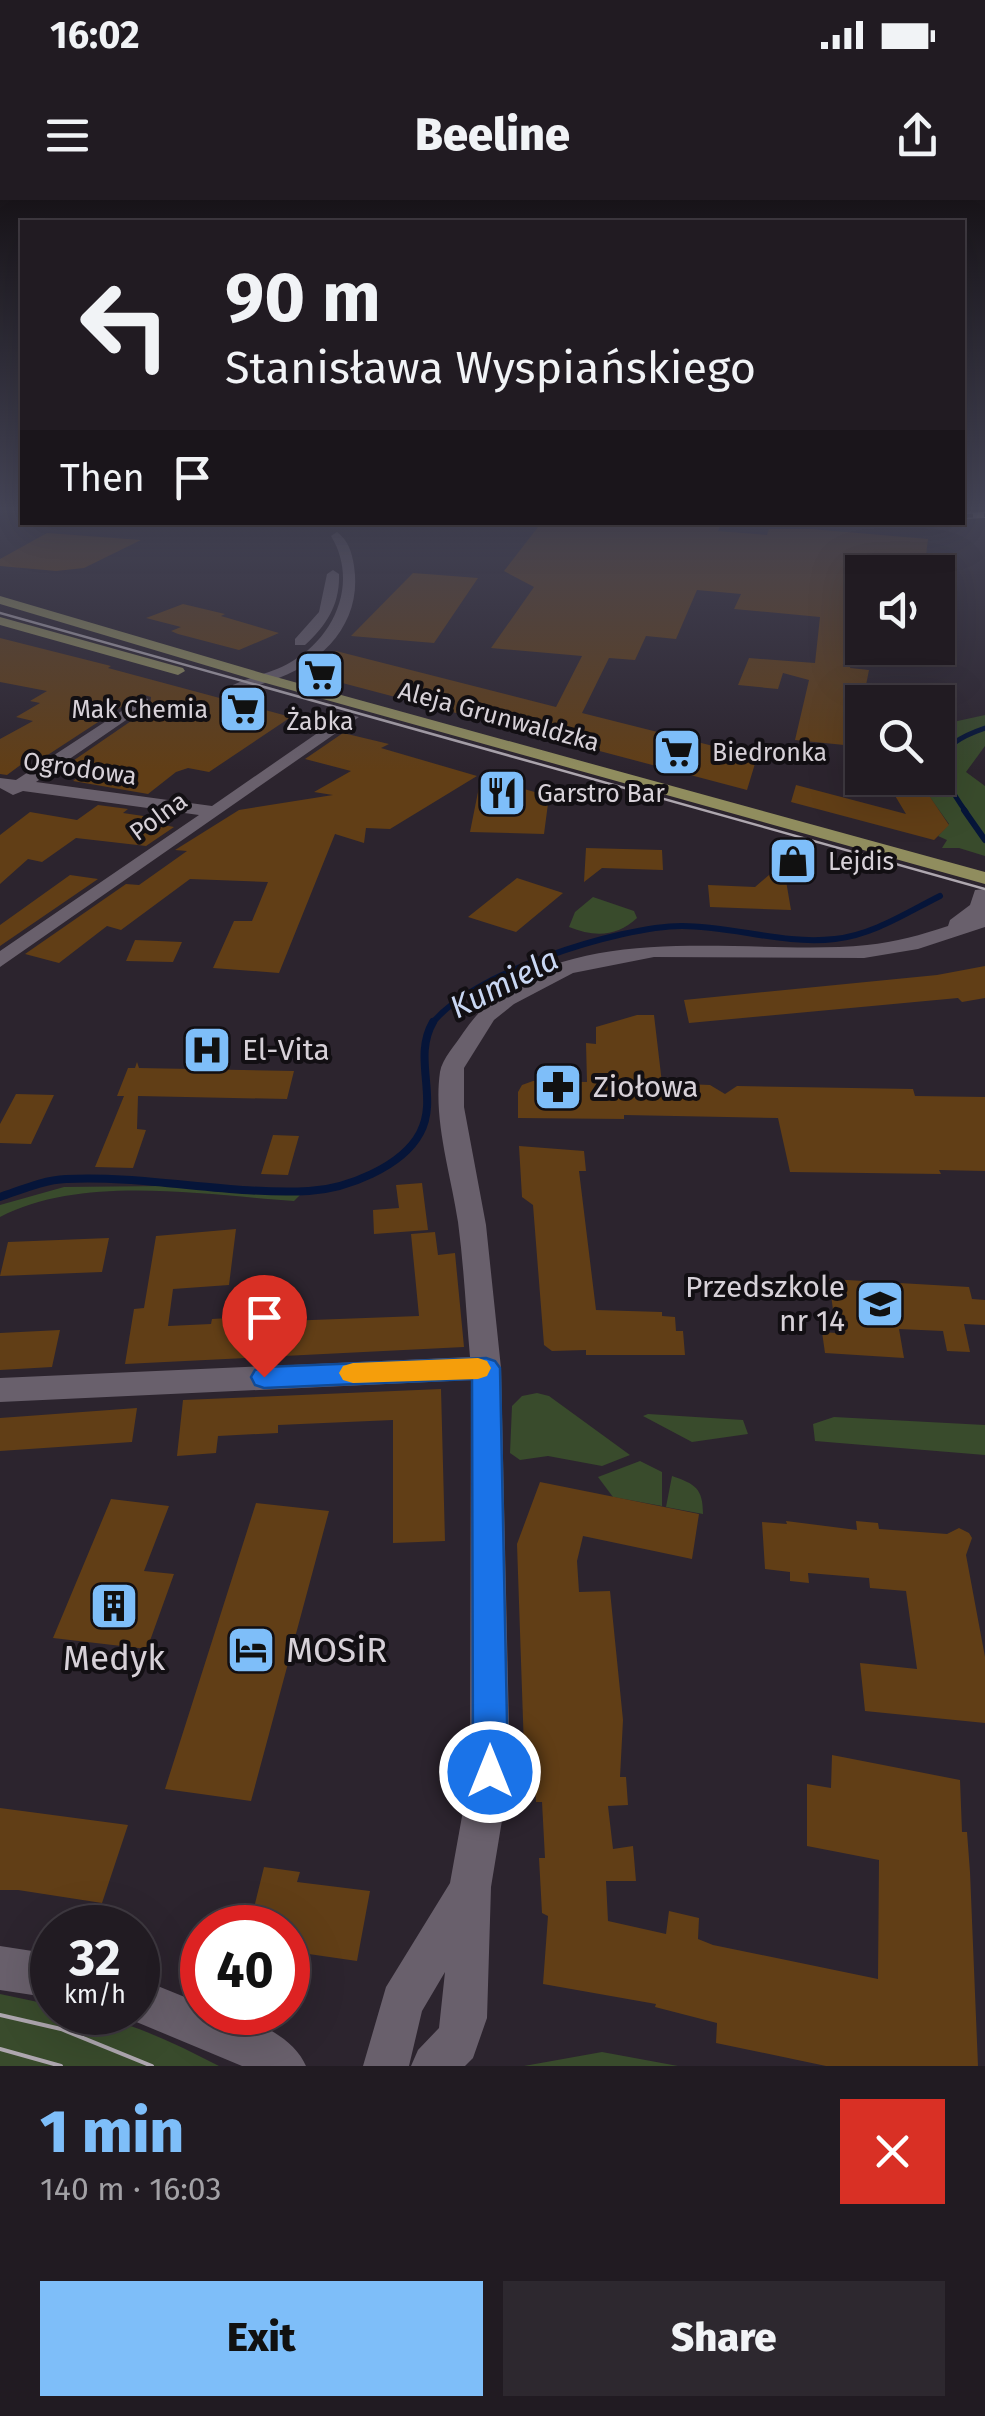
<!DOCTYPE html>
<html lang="en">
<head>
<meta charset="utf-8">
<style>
  body { margin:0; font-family:"Fira Sans",sans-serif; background:#2d282f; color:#f1f3f6; height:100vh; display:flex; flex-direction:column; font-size:38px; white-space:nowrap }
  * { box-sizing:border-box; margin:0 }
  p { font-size:32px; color:#a2a1a5 }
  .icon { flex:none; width:55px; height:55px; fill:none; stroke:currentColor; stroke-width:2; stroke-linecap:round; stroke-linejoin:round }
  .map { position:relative; height:1866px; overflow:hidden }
  .drawer { display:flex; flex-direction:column; background:#211b22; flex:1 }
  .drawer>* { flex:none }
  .banner { position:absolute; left:20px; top:20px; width:945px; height:305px; border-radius:0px; box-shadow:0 10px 40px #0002,0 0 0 2px #3e3940; background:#211b22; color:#f1f3f6; overflow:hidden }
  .tools { position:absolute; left:845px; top:355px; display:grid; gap:20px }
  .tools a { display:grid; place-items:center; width:110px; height:110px; border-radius:0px; background:#211b22; box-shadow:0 10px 40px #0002,0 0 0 2px #3e3940; font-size:50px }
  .speed { position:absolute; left:30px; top:1705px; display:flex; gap:20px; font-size:50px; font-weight:700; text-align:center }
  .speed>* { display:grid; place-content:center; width:130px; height:130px; border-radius:50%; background:#211b22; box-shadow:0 10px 40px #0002,0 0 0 2px #3e3940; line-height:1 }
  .speed small { font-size:25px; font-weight:400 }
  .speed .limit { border:15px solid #d22; background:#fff; color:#111 }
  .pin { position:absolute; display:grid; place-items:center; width:85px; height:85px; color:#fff; margin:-102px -42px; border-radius:50% 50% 50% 0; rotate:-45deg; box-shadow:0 0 10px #0007 }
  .pin .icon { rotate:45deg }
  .me { position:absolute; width:110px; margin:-55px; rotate:0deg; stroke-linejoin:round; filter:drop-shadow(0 0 8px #0008) }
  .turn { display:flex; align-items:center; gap:35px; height:210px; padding:0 40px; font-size:45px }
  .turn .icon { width:130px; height:130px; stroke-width:2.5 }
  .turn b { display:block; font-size:70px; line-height:85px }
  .then { display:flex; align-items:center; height:95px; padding:0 40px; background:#0003; gap:20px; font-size:38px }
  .round { display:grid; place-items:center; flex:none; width:105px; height:105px; border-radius:0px; background:#2d282f }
  .summary { display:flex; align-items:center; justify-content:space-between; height:170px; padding:0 40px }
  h1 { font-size:60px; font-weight:800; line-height:75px; color:#7ebef9 }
  .action { display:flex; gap:20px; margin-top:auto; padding:20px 40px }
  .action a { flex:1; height:115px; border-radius:0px; background:#7ebef9; color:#111; font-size:40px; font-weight:800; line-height:115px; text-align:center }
  .action a+a { background:#2d282f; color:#f1f3f6 }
  .status { display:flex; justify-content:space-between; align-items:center; height:70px; padding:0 50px; background:#211b22; direction:ltr }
  .status svg { height:28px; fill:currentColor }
  header { display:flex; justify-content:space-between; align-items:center; height:130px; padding:0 40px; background:#211b22; font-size:45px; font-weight:800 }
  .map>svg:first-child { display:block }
</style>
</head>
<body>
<div class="status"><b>16:02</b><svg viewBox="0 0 49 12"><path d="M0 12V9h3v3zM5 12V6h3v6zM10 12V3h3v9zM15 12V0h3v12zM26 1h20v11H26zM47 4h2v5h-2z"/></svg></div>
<header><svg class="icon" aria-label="menu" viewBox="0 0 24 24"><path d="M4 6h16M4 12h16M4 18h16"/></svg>Beeline<svg class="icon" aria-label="share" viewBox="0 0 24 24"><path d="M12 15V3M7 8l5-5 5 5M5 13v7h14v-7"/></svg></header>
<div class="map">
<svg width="985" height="1866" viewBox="0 0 985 1866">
  <rect width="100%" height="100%" fill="#2c242e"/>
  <path fill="#394b2c" d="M985 515V546L966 572 985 586V656L959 648H942L947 640 938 636 949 624 924 589 923 578H938V532L953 522Z
    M593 697 634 711 637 718C617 737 594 737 569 727L575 712Z
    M166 986 300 995 294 1001C203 995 83 974 0 1017V1005L64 987Z
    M537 1193 549 1196 630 1255 602 1266 548 1256 520 1260 510 1253 512 1206 522 1196Z
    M648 1214 743 1220 748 1234 692 1242 643 1216Z
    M834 1217 985 1225V1255L815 1241 813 1224Z
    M640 1261 662 1272V1306L613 1297 598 1277Z
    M672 1276C695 1284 703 1288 703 1314L666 1307Z
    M0 1794 52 1805V1812C113 1812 166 1839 219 1866H0Z
    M602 1852 678 1866H524Z"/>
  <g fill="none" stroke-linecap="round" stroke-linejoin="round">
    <path stroke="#061539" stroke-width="5" d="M966 612C935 568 929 547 985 528"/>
    <path stroke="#061539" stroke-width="6" d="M964 610 985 640
      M431 825C468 774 620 726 682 726 733 726 783 745 835 739 873 735 906 713 940 696"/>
    <path stroke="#061539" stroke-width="8" d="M0 997C21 990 43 980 66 979 146 975 228 995 309 991 346 989 402 967 420 933 439 898 412 858 433 822"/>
  </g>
  <path fill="#613e16" d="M542 322 721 324 718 331 767 335 769 329H811L928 339 924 372H862V401H859L847 437 857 438 850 468 869 470 854 546 795 540 809 480 783 473 778 489 738 485 749 458 815 463 820 417 734 409 741 394 697 390 676 439 646 436 635 460 609 458 582 513 757 557 747 590 312 475 336 451 556 507 582 456 491 448 534 387 504 371Z
    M47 333 141 340 84 368 56 371 0 366V359Z
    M413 373 478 378 434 443 351 436Z
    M183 404 225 414 221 416 279 433 239 450 178 434 171 431 181 427 146 418Z
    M0 438 111 466 108 468 291 517 209 572 188 568 176 572 148 594 73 581 88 569 67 565 150 508 151 497 141 494 40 560 30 558 7 575 0 574V539L33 521 16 517 40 503 30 501 47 491 0 482Z
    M343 533 389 544 381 548 477 576 390 629 366 628 364 643 335 634 279 773 213 768 234 721H252L268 682 190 679 121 730 107 726 59 763 25 754 126 684 139 685 187 651 175 650 239 610 333 595 314 592 351 571 305 559Z
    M481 577 549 596 544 634 470 632Z
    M893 578H923L924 588 949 625 934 640 791 602 796 585 906 614 894 594Z
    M98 605 128 609 123 613 150 617 144 621 174 627 146 646 76 638 42 662 28 659 0 684V635L30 612 77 620Z
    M586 648 662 650 663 670 602 668 584 682Z
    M783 663 791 710 710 707 708 685 755 687Z
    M70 675 98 679 0 746V725Z
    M517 678 563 693 516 732 468 717Z
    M135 740 182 742 173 762 126 761Z
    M985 766V798L962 802 958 798 689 823 684 800 937 775Z
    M637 815H654L662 883 710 885 725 894 737 886 913 889 915 896 985 897V971L939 970 941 974 790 972 778 918 624 915V919L518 918V892L522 885 533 881 587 882 586 843 596 844V827Z
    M137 862 139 868 294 871 287 899 138 896 137 929 146 930 133 968 95 967 124 896H117L128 868H135Z
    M16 894 54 895 31 944 0 943V924Z
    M273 935 299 936 288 975 261 974Z
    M519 946 584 951 586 971H579L596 1110 662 1112V1116L675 1117 676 1131H683L685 1155H586V1150L552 1151 544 1145 533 1005 522 997Z
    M422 983 428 1030 374 1034 373 1010 399 1008 396 985Z
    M236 1029 229 1085 173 1089 168 1126 211 1124 212 1119 286 1115 285 1121 419 1116 411 1034 435 1032 438 1055 455 1053 464 1147 125 1164 134 1109 144 1108 156 1036Z
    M109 1038 102 1072 0 1076 8 1042Z
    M829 1079 969 1087 972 1099 985 1100V1125L964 1124 970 1152 947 1151 943 1131 899 1129 904 1158 825 1153 822 1132 836 1133Z
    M60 1130 52 1167 0 1170V1133Z
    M441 1189 445 1341 393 1343V1220L278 1225V1233L218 1236 216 1253 177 1256 183 1200Z
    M137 1208 132 1242 0 1251V1218Z
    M540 1282 699 1314 692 1359 583 1336 577 1361 579 1392 610 1391 623 1520 620 1577H626L628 1605 608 1606 613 1649 633 1646 636 1681H606L608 1721 666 1734 669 1711 699 1718 698 1739 713 1745 878 1779 879 1660 807 1646V1584L831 1588 832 1555 960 1580 962 1632H967L970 1672 978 1866H826L716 1843 717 1823 655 1807 656 1804 543 1784 548 1716 542 1713 539 1658H545L542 1602H536L533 1548 524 1549 517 1344Z
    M111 1299 169 1306 144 1371 174 1374 147 1449 53 1438Z
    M256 1303 329 1311 251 1601 165 1589Z
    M786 1321 857 1330 856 1321 878 1323 879 1329 947 1334 959 1328 969 1333 972 1338 966 1355 985 1457V1523L865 1511 860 1463 917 1469 906 1391 870 1388 869 1378 808 1373 809 1383 790 1381V1372L765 1369 762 1322 787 1324Z
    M0 1608 128 1625 102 1703 18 1690H0Z
    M264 1667 300 1672 297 1682 370 1691 357 1761 288 1751V1728H249Z"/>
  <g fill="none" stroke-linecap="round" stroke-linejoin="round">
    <path fill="#69606c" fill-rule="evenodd" d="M337 332C348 340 352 352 354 366 363 423 322 465 270 481 258 485 245 492 233 491V485C252 476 273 473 291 462 335 437 359 382 331 336Z
      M333 370 339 374C340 404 327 425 305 445H295V439L319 412 327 374Z
      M143 497 148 499V505L36 582 212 606 345 514 359 517 0 767V751L199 615 23 591 13 595 0 588V578L16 580Z
      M985 689V727L918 749 864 758 654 757 573 773 514 804 494 820 464 868V907L486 1025 501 1168 510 1572 491 1687 487 1818 473 1858 465 1866H411L418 1850 439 1828 445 1772 422 1811 409 1866H363L386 1787 450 1683 470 1572 471 1180 0 1202V1178L470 1157C466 1112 464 1067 458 1022 451 974 433 920 440 872 442 859 456 844 463 833 546 709 743 758 867 745 896 742 921 735 948 726L950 720 970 705 975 690Z
      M0 1746 52 1754V1798L0 1790Z
      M138 1778 202 1804V1812C238 1812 291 1831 306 1866H242L122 1816 121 1812H138Z"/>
    <path fill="#908d5e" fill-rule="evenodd" d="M0 396 265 474 985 672V684L255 480 0 404Z
      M0 417 183 468 185 471 178 475 0 425Z"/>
    <path stroke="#aea7af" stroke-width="2.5" d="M0 413 985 689"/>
    <path stroke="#aea7af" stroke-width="4" d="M0 1815 61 1829 152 1866
      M0 1849 61 1866"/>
    <g stroke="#aea7af" stroke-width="6">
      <path id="rail" d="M962 316 985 315"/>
    </g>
    <use href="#rail" stroke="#120f13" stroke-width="4" stroke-dasharray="11" stroke-linecap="butt"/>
  </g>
  <linearGradient id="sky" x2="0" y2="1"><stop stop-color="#181419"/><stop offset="0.54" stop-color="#454557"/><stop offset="1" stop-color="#454557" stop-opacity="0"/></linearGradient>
  <rect width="985" height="571" fill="url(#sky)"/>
  <path fill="#1a73e8" stroke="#114b97" stroke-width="2.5" d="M486 1158 495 1161 500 1168 508 1572 503 1584 490 1589 478 1584 473 1572 472 1179 264 1188 255 1185 251 1177 255 1170 264 1167Z"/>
  <path fill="#f59e0b" d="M478 1158 487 1161 491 1168 487 1176 478 1179 353 1183 343 1180 339 1173 343 1166 353 1163Z"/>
  <defs>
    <g id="supermarket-square" transform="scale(2.5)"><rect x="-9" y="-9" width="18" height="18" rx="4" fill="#7ebef9" stroke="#120f13"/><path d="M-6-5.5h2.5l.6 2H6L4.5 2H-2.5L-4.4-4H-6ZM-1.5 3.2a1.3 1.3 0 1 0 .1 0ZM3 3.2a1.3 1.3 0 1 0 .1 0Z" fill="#111"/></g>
    <g id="restaurant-square" transform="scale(2.5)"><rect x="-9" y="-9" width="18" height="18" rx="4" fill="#7ebef9" stroke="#120f13"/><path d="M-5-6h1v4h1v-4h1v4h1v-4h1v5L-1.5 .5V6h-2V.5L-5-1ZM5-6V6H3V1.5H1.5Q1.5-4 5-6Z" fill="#111"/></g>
    <g id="shop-square" transform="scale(2.5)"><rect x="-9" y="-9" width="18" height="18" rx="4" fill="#7ebef9" stroke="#120f13"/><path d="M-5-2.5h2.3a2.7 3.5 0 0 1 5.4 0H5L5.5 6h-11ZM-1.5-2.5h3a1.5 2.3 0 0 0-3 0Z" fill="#111"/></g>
    <g id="hospital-square" transform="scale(2.5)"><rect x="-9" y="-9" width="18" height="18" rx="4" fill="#7ebef9" stroke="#120f13"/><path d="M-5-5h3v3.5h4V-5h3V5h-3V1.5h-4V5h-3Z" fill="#111"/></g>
    <g id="pharmacy-square" transform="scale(2.5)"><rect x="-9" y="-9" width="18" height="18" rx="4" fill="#7ebef9" stroke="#120f13"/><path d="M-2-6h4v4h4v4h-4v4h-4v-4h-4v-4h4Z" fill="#111"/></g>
    <g id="school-square" transform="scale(2.5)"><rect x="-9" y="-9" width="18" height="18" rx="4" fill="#7ebef9" stroke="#120f13"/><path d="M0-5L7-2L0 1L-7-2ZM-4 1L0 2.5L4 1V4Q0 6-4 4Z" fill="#111"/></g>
    <g id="building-square" transform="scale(2.5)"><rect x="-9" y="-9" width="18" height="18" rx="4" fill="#7ebef9" stroke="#120f13"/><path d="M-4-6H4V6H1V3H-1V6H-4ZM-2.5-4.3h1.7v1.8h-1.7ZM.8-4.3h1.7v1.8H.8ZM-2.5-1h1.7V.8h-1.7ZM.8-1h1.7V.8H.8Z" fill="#111"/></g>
    <g id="hotel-square" transform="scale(2.5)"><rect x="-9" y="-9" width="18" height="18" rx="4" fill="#7ebef9" stroke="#120f13"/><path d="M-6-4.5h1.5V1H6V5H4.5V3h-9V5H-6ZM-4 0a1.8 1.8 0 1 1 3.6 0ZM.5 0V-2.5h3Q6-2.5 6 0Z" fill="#111"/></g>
  </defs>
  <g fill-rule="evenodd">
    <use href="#supermarket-square" x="320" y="475"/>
    <use href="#supermarket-square" x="243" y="509"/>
    <use href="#supermarket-square" x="677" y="552"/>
    <use href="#restaurant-square" x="502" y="593"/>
    <use href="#shop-square" x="793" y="661"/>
    <use href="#hospital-square" x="207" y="850"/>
    <use href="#pharmacy-square" x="558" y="887"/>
    <use href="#school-square" x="880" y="1104"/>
    <use href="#building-square" x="114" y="1406"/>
    <use href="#hotel-square" x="251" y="1450"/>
  </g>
  <g text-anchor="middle" stroke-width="8" stroke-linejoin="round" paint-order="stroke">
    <g font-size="25" fill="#d7d1d8" stroke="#120f13" text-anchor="start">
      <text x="208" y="518" text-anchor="end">Mak Chemia</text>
      <text x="320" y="530" text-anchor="middle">Żabka</text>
      <text x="712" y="561">Biedronka</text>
      <text x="537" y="602">Garstro Bar</text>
      <text x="828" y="670">Lejdis</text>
    </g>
    <g font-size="25" fill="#d7d1d8" stroke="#120f13">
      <text transform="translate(499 516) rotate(15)" y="9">Aleja Grunwaldzka</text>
      <text transform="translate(80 568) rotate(8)" y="9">Ogrodowa</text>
      <text transform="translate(158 616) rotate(-36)" y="9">Polna</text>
    </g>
    <g font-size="30" fill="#d7d1d8" stroke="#120f13" text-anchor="start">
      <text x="242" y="860">El-Vita</text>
      <text x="593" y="897">Ziołowa</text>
      <text x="845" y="1097" text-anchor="end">Przedszkole<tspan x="845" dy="34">nr 14</tspan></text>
    </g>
    <g font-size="32" font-style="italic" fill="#c9d7f3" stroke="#120f13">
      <text transform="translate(504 783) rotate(-27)" y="11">Kumiela</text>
    </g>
    <g font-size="35" fill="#d7d1d8" stroke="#120f13" text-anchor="start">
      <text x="286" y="1462">MOSiR</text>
      <text x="114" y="1470" text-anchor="middle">Medyk</text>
    </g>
  </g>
</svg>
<div class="tools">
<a><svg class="icon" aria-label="sound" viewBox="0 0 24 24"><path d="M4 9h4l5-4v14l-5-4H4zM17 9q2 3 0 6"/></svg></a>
<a><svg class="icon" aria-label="search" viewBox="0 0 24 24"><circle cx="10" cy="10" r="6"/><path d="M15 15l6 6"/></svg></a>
</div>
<div class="speed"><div>32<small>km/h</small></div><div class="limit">40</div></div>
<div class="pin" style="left:264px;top:1177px;background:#d93025"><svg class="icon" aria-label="arrive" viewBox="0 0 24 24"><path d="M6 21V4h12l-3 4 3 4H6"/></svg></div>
<svg class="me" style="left:490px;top:1572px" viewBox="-20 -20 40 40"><circle r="17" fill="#1a73e8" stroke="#fff" stroke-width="3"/><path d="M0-11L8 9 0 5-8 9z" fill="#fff"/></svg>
<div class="banner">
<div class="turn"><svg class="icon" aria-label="left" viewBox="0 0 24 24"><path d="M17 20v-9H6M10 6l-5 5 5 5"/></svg><div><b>90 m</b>Stanisława Wyspiańskiego</div></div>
<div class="then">Then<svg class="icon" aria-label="arrive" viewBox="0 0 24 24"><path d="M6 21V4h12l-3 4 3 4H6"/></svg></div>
</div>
</div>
<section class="drawer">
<div class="summary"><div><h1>1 min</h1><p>140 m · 16:03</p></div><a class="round" style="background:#d93025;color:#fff"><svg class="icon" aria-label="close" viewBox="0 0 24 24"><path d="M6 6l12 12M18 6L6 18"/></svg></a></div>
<div class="action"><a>Exit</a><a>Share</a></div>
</section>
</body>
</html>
